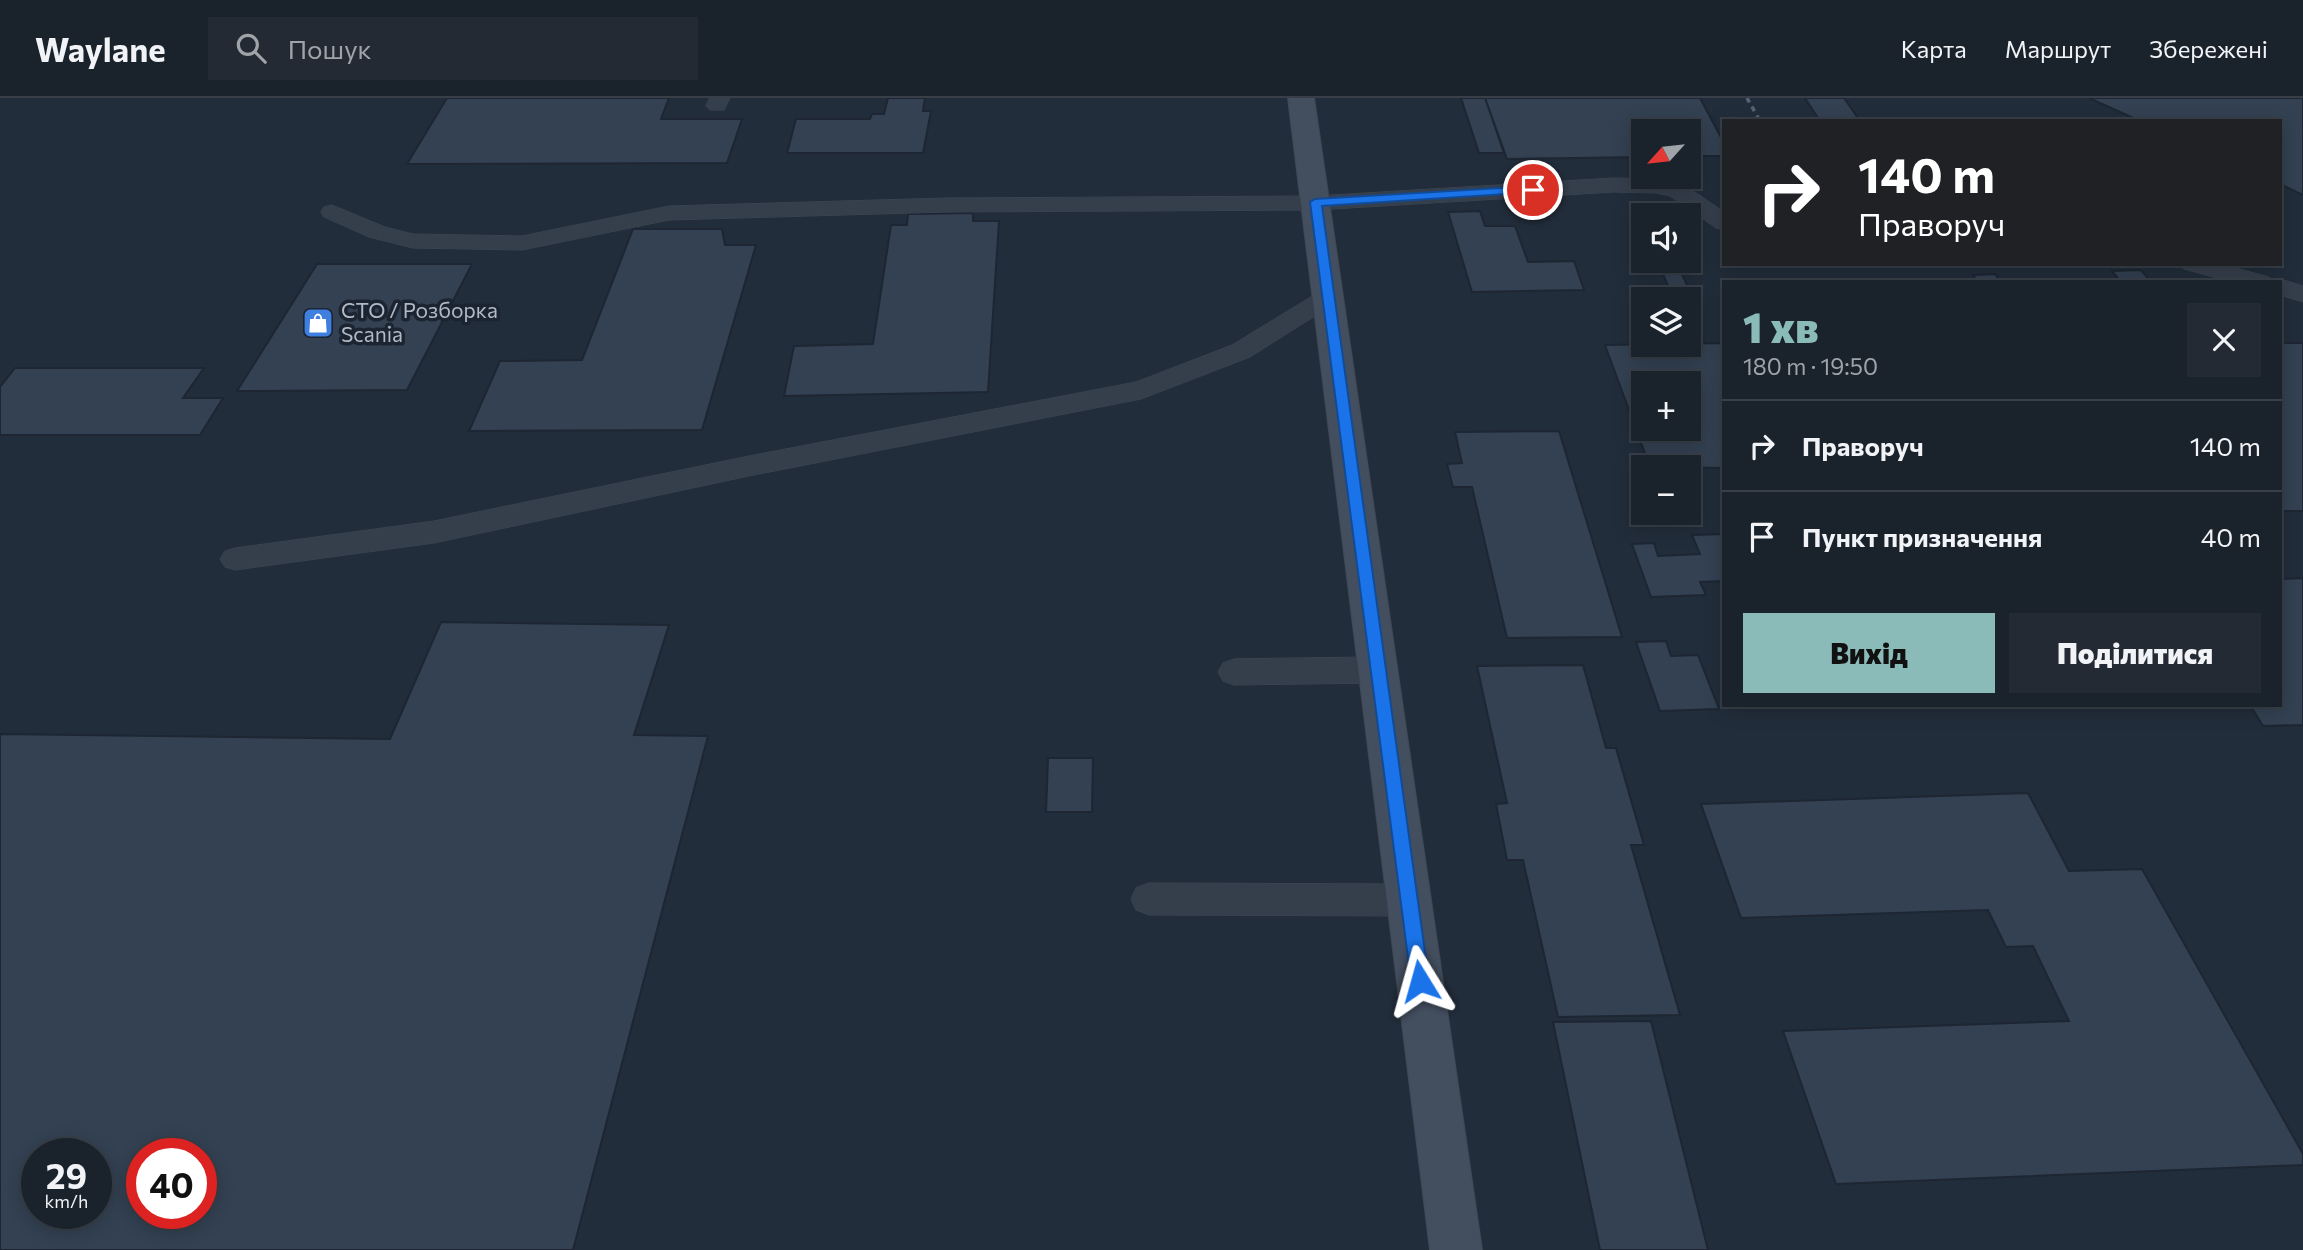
<!DOCTYPE html>
<html lang="uk">
<head>
<meta charset="utf-8">
<style>
  body { margin:0; font-family:Commissioner,sans-serif; background:#232a34; color:#f1f3f6; height:100vh; display:flex; flex-direction:column; font-size:26px; white-space:nowrap }
  * { box-sizing:border-box; margin:0 }
  p { font-size:23px; color:#9fa4a9 }
  .icon { flex:none; width:38px; height:38px; fill:none; stroke:currentColor; stroke-width:2; stroke-linecap:round; stroke-linejoin:round }
  .map { position:relative; flex:1; overflow:hidden }
  .panel { position:absolute; left:1722px; top:182px; width:560px; height:427px; display:flex; flex-direction:column; background:#1a222c; border-radius:0px; box-shadow:0 4px 18px #0003,0 0 0 2px #383f48 }
  .panel>* { flex:none }
  .guide { position:absolute; left:1722px; top:21px; width:560px; height:147px; border-radius:0px; box-shadow:0 4px 18px #0003,0 0 0 2px #383f48; background:#202124; color:#fff; overflow:hidden }
  .needle { width:46px; rotate:243deg }
  .controls { position:absolute; left:1631px; top:21px; display:grid; gap:14px }
  .controls a { display:grid; place-items:center; width:70px; height:70px; border-radius:0px; background:#1a222c; box-shadow:0 4px 18px #0003,0 0 0 2px #383f48; font-size:35px }
  .speed { position:absolute; left:21px; top:1040px; display:flex; gap:14px; font-size:35px; font-weight:700; text-align:center }
  .speed>* { display:grid; place-content:center; width:91px; height:91px; border-radius:50%; background:#1a222c; box-shadow:0 4px 18px #0003,0 0 0 2px #383f48; line-height:1 }
  .speed small { font-size:18px; font-weight:400 }
  .speed .limit { border:10px solid #d22; background:#fff; color:#111 }
  .pin { position:absolute; display:grid; place-items:center; width:60px; height:60px; color:#fff; margin:-30px; border:4px solid #fff; border-radius:50%; box-shadow:0 2px 7px #0007 }
  .me { position:absolute; width:77px; margin:-38px; rotate:352deg; stroke-linejoin:round; filter:drop-shadow(0 0 5px #0008) }
  .turn { display:flex; align-items:center; gap:24px; height:147px; padding:0 21px; font-size:32px }
  .turn .icon { width:91px; height:91px; stroke-width:2.5 }
  .turn b { display:block; font-size:49px; line-height:60px }
  .round { display:grid; place-items:center; flex:none; width:74px; height:74px; border-radius:0px; background:#232a34 }
  .summary { display:flex; align-items:center; justify-content:space-between; height:119px; padding:0 21px }
  h1 { font-size:42px; font-weight:800; line-height:52px; color:#8bbbb9 }
  .action { display:flex; gap:14px; margin-top:auto; padding:14px 21px }
  .action a { flex:1; height:80px; border-radius:0px; background:#8bbbb9; color:#111; font-size:28px; font-weight:800; line-height:80px; text-align:center }
  .action a+a { background:#232a34; color:#f1f3f6 }
  ul { padding:0; list-style:none }
  li { display:flex; align-items:center; gap:21px; height:91px; padding:0 21px; border-top:2px solid #383f48 }
  li div { flex:1 }
  li b { display:block; font-size:26px }
  li em { font-style:normal }
  header { display:flex; align-items:center; gap:42px; box-sizing:border-box; height:98px; padding:0 35px; background:#1a222c; border-bottom:2px solid #383f48 }
  header strong { font-size:33px }
  nav { display:flex; gap:38px; margin-inline-start:auto; font-size:24px }
  .search { width:490px; height:63px; background:#232a34; display:flex; align-items:center; gap:18px; box-sizing:border-box; padding:0 24px; border-radius:0px; color:#9fa4a9; font-size:26px }
  .map>svg:first-child { display:block }
</style>
</head>
<body>
<header>
<strong>Waylane</strong>
<div class="search"><svg class="icon" aria-label="search" viewBox="0 0 24 24"><circle cx="10" cy="10" r="6"/><path d="M15 15l6 6"/></svg>Пошук</div>
<nav><a>Карта</a><a>Маршрут</a><a>Збережені</a></nav>
</header>
<div class="map">
<svg width="2303" height="1152" viewBox="0 0 2303 1152">
  <rect width="100%" height="100%" fill="#222d3b"/>
  <path fill="#334152" stroke="#1d2632" stroke-width="2" fill-rule="evenodd" d="M447 0H669L661 21H742L727 65 407 66Z
    M888 0H925L923 13H931L923 55H787L796 21H870L872 16H884Z
    M1461 0H1485L1504 55H1479Z
    M1485 0H1700L1724 45V58H1689V33H1643V59L1507 61Z
    M1805 0H1844L1860 23H1820Z
    M2089 0H2303V97L2280 86V23H2140Z
    M1480 113 1485 128H1515L1528 164 1574 163 1584 192 1472 194 1448 114Z
    M973 115V123H999L988 294 784 298 794 248 873 246 891 127H907L908 116Z
    M633 131H722L725 147H756L702 332 469 333 500 263 582 262Z
    M1657 163H1676L1698 211H1689V201H1674Z
    M317 166H472L407 292 237 293Z
    M2141 172 2151 184H2121L2112 173Z
    M1995 176 2001 184H1978L1973 177Z
    M1724 245V370L1650 369 1605 247ZM1643 285H1689V331H1643Z
    M2280 245H2303V413H2280Z
    M15 270H204L183 300H223L200 337H0V289Z
    M1559 333 1622 539 1507 540 1472 389H1453L1447 366 1462 365 1455 334Z
    M1724 436V483L1700 484 1706 497 1651 499 1632 446 1654 445 1658 458 1700 456 1692 437Z
    M2303 480V627L2263 628 2250 607H2280V481Z
    M441 524 669 527 634 637 708 638 573 1152H0V636L390 641ZM37 1055H96V1115H37ZM142 1055H201V1115H142Z
    M1666 543 1671 558 1698 557 1719 611 1660 613 1636 544Z
    M1583 567 1606 650H1616L1644 747H1631L1680 917 1558 919 1523 762H1507L1496 706 1507 705 1477 568Z
    M1048 660H1093L1092 714H1046Z
    M2028 695 2069 773 2142 771 2303 1056V1067L1836 1086 1783 933 2069 923 2033 848 2006 849 1988 812 1741 820 1701 706Z
    M1651 923 1708 1152H1600L1553 924Z"/>
  <g fill="none" stroke-linecap="round" stroke-linejoin="round">
    <g stroke="#3f4854" stroke-width="1">
      <path id="lane" d="M710 0H730L724 12H710L706 8Z
        M1614 80 1656 81 1686 88 1724 114V132L1716 130 1670 98 1656 95 1614 94 1315 112 947 114 669 122 522 152 413 150 369 139 324 119 321 114 324 109 332 107 385 129 413 136 522 138 669 108 947 100 1315 98Z
        M2180 166H2221L2269 179 2272 184 2280 181 2303 188V204L2280 197V184H2231L2184 171Z
        M1328 191 1337 194 1340 199 1337 204 1250 259 1141 301 749 378 434 445 235 472 225 469 220 461 225 453 235 450 434 423 749 358 1136 284 1232 247 1319 194Z
        M1378 559 1389 563 1394 572 1389 581 1378 585 1234 587 1223 583 1218 574 1223 565 1234 561Z
        M1149 785 1409 786 1422 791 1427 802 1422 813 1409 818 1149 817 1136 812 1131 801 1136 790Z"/>
    </g>
    <g stroke="#3f4854" stroke-width="2">
      <path id="secondary" d="M1288 0H1314L1482 1152H1430Z"/>
    </g>
    <use href="#lane" fill="#353f4c" fill-rule="evenodd"/>
    <use href="#secondary" fill="#434e5f" fill-rule="evenodd"/>
    <path stroke="#576373" stroke-width="3.5" stroke-dasharray="5 5" stroke-linecap="butt" d="M1747 0 1760 23"/>
  </g>
  <path fill="#1a73e8" stroke="#114b97" stroke-width="2" d="M1533 88 1537 89V94L1322 108 1429 883 1427 889 1420 892 1413 889 1411 883 1310 104 1315 101Z"/>
  <defs>
    <g id="shop-square" transform="scale(1.575)"><rect x="-9" y="-9" width="18" height="18" rx="4" fill="#3f7fe0" stroke="#1b2430"/><path d="M-5-2.5h2.3a2.7 3.5 0 0 1 5.4 0H5L5.5 6h-11ZM-1.5-2.5h3a1.5 2.3 0 0 0-3 0Z" fill="#fff"/></g>
  </defs>
  <g fill-rule="evenodd">
    <use href="#shop-square" x="318" y="225"/>
  </g>
  <g text-anchor="middle" stroke-width="7" stroke-linejoin="round" paint-order="stroke">
    <g font-size="21" fill="#b0bac7" stroke="#1b2430" text-anchor="start">
      <text x="341" y="220">СТО / Розборка<tspan x="341" dy="24">Scania</tspan></text>
    </g>
  </g>
</svg>
<div class="controls">
<a><svg class="needle" viewBox="-14 -14 28 28"><path d="M0-13l5 13h-10z" fill="#e53935"/><path d="M0 13l5-13h-10z" fill="#9fa4a9"/></svg></a>
<a><svg class="icon" aria-label="sound" viewBox="0 0 24 24"><path d="M4 9h4l5-4v14l-5-4H4zM17 9q2 3 0 6"/></svg></a>
<a><svg class="icon" aria-label="layers" viewBox="0 0 24 24"><path d="M12 4l9 5-9 5-9-5zM3 14l9 5 9-5"/></svg></a>
<a>+</a>
<a>−</a>
</div>
<div class="speed"><div>29<small>km/h</small></div><div class="limit">40</div></div>
<div class="pin" style="left:1533px;top:92px;background:#d93025"><svg class="icon" aria-label="arrive" viewBox="0 0 24 24"><path d="M6 21V4h12l-3 4 3 4H6"/></svg></div>
<svg class="me" style="left:1420px;top:883px" viewBox="-20 -20 40 40"><path d="M0-17L14 15 0 8-14 15z" fill="#1a73e8" stroke="#fff" stroke-width="4"/></svg>
<div class="guide">
<div class="turn"><svg class="icon" aria-label="right" viewBox="0 0 24 24"><path d="M7 20v-9h11M14 6l5 5-5 5"/></svg><div><b>140 m</b>Праворуч</div></div>
</div>
<section class="panel">
<div class="summary"><div><h1>1 хв</h1><p>180 m · 19:50</p></div><a class="round"><svg class="icon" aria-label="close" viewBox="0 0 24 24"><path d="M6 6l12 12M18 6L6 18"/></svg></a></div>
<ul>
<li><svg class="icon" aria-label="right" viewBox="0 0 24 24"><path d="M7 20v-9h11M14 6l5 5-5 5"/></svg><div><b>Праворуч</b></div><em>140 m</em></li>
<li><svg class="icon" aria-label="arrive" viewBox="0 0 24 24"><path d="M6 21V4h12l-3 4 3 4H6"/></svg><div><b>Пункт призначення</b></div><em>40 m</em></li>
</ul>
<div class="action"><a>Вихід</a><a>Поділитися</a></div>
</section>
</div>
</body>
</html>
